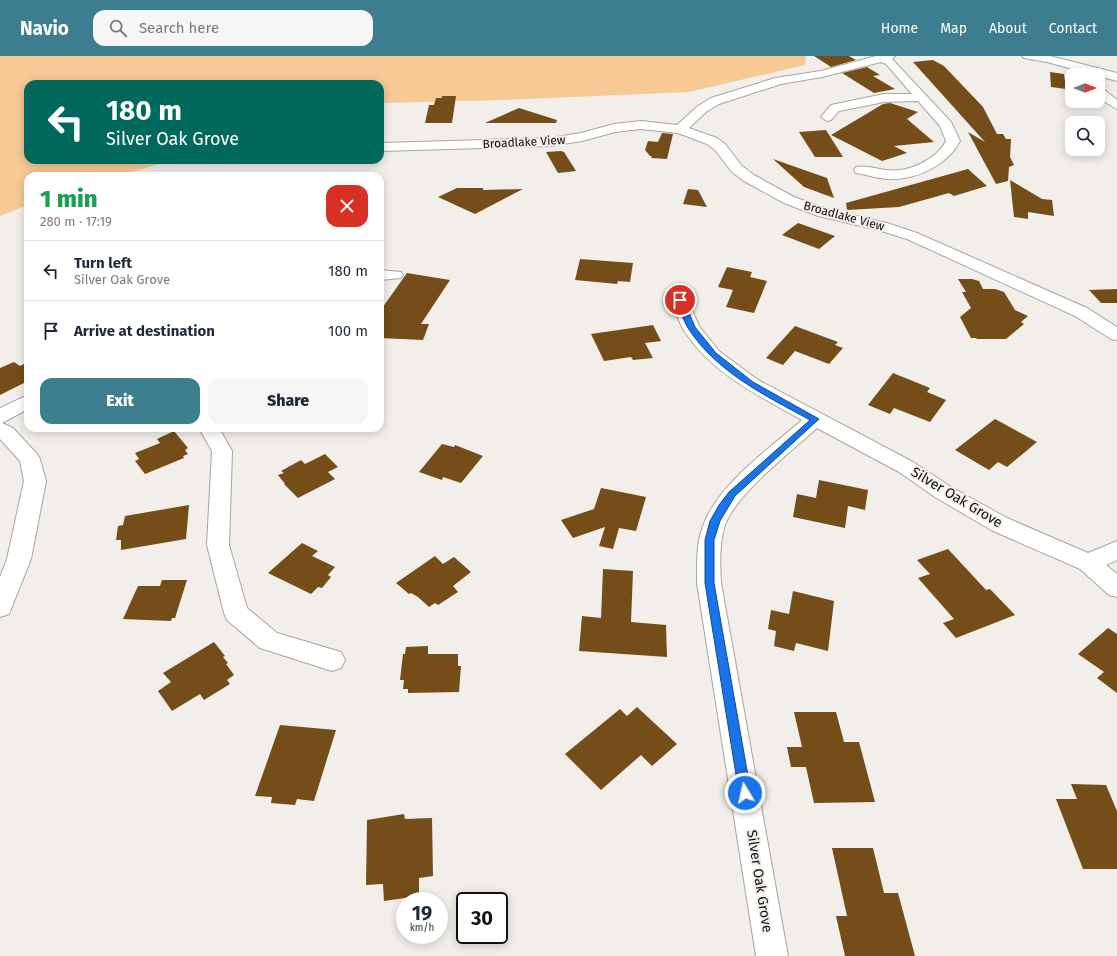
<!DOCTYPE html>
<html lang="en">
<head>
<meta charset="utf-8">
<style>
  body { margin:0; font-family:"Fira Sans",sans-serif; background:#f6f6f7; color:#1f2937; height:100vh; display:flex; flex-direction:column; font-size:15px; white-space:nowrap }
  * { box-sizing:border-box; margin:0 }
  p { font-size:13px; color:#747a83 }
  .icon { flex:none; width:22px; height:22px; fill:none; stroke:currentColor; stroke-width:2; stroke-linecap:round; stroke-linejoin:round }
  .map { position:relative; flex:1; overflow:hidden }
  .details { position:absolute; left:24px; top:116px; width:360px; height:260px; display:flex; flex-direction:column; background:#fff; border-radius:12px; box-shadow:0 2px 10px #0003 }
  .details>* { flex:none }
  .hud { position:absolute; left:24px; top:24px; width:360px; height:84px; border-radius:12px; box-shadow:0 2px 10px #0003; background:#00695c; color:#fff; overflow:hidden }
  .needle { width:26px; rotate:90deg }
  .buttons { position:absolute; left:1065px; top:12px; display:grid; gap:8px }
  .buttons a { display:grid; place-items:center; width:40px; height:40px; border-radius:8px; background:#fff; box-shadow:0 2px 10px #0003; font-size:20px }
  .speed { position:absolute; left:396px; top:836px; display:flex; gap:8px; font-size:20px; font-weight:700; text-align:center }
  .speed>* { display:grid; place-content:center; width:52px; height:52px; border-radius:50%; background:#fff; box-shadow:0 2px 10px #0003; line-height:1 }
  .speed small { font-size:10px; font-weight:400 }
  .speed .limit { border:2px solid #111; border-radius:6px; background:#fff; color:#111 }
  .pin { position:absolute; display:grid; place-items:center; width:34px; height:34px; color:#fff; margin:-17px; border:2px solid #fff; border-radius:50%; box-shadow:0 1px 4px #0007 }
  .me { position:absolute; width:44px; margin:-22px; rotate:351deg; stroke-linejoin:round; filter:drop-shadow(0 0 3px #0008) }
  .turn { display:flex; align-items:center; gap:14px; height:84px; padding:0 16px; font-size:18px }
  .turn .icon { width:52px; height:52px; stroke-width:2.5 }
  .turn b { display:block; font-size:28px; line-height:34px }
  .round { display:grid; place-items:center; flex:none; width:42px; height:42px; border-radius:12px; background:#f6f6f7 }
  .head { display:flex; align-items:center; justify-content:space-between; height:68px; padding:0 16px }
  h1 { font-size:24px; font-weight:800; line-height:30px; color:#1e9e55 }
  .cta { display:flex; gap:8px; margin-top:auto; padding:8px 16px }
  .cta a { flex:1; height:46px; border-radius:12px; background:#3d7d90; color:#fff; font-size:16px; font-weight:800; line-height:46px; text-align:center }
  .cta a+a { background:#f6f6f7; color:#1f2937 }
  ul { padding:0; list-style:none }
  li { display:flex; align-items:center; gap:12px; height:60px; padding:0 16px; border-top:1px solid #e0e1e3 }
  li div { flex:1 }
  li b { display:block; font-size:15px }
  li em { font-style:normal }
  header { display:flex; align-items:center; gap:24px; box-sizing:border-box; height:56px; padding:0 20px; background:#3d7d90; color:#fff }
  header strong { font-size:19px }
  nav { display:flex; gap:22px; margin-inline-start:auto; font-size:14px }
  .search { width:280px; height:36px; background:#f6f6f7; display:flex; align-items:center; gap:10px; box-sizing:border-box; padding:0 14px; border-radius:12px; color:#747a83; font-size:15px }
  .map>svg:first-child { display:block }
</style>
</head>
<body>
<header>
<strong>Navio</strong>
<div class="search"><svg class="icon" aria-label="search" viewBox="0 0 24 24"><circle cx="10" cy="10" r="6"/><path d="M15 15l6 6"/></svg>Search here</div>
<nav><a>Home</a><a>Map</a><a>About</a><a>Contact</a></nav>
</header>
<div class="map">
<svg width="1117" height="900" viewBox="0 0 1117 900">
  <rect width="100%" height="100%" fill="#f2eeea"/>
  <path fill="#f6c995" d="M0 0H806L805 9 689 36 504 44 380 47V28H28V104H171L120 120H28V149L0 160Z"/>
  <path fill="#744d18" d="M814 0H849L856 4 831 11Z
    M933 4 944 10 983 51 997 78H1003L1006 83H1011L1010 101 1014 109 1009 111 1008 125 996 128 968 76 985 86 913 6Z
    M867 11 880 19 873 20 895 33 874 37 842 17Z
    M1050 16 1064 18 1066 33 1051 31Z
    M442 40H456L452 67H425L429 49H434L436 42H442Z
    M890 47 918 56 907 63 934 86 894 90 907 97 882 105 831 79 883 48Z
    M519 52 557 64 556 67H485Z
    M826 74 843 101H815L799 76Z
    M662 77 673 78 667 103 651 102 652 100H650L645 94 648 85 658 86Z
    M561 95 564 96 576 115 558 117 546 96Z
    M773 103 827 122 834 142 804 131Z
    M968 113 987 130 954 140 949 137 899 151 847 154 846 147Z
    M1010 124 1042 143 1052 144 1054 160 1028 156V163L1014 161Z
    M457 132H483V134L523 133 475 158 438 141Z
    M688 133 698 134 707 151 683 148Z
    M798 167 835 180 819 193 782 179Z
    M580 203 633 207 630 226 618 225 617 228 575 224Z
    M727 211 752 216 750 221 767 225 754 257 726 251 733 234 718 231Z
    M407 217 450 224 421 268H429L423 284 380 282V255Z
    M958 223H972L979 225 983 233H995L1004 236 1015 254 1028 260 1021 266 1024 268 1006 283H977L976 282H971L960 261 971 252 962 236H966Z
    M1117 233V247H1101L1089 234Z
    M653 269 661 285 645 287 653 302 633 304 631 301 604 305 591 278Z
    M795 270 838 286 835 289 843 292 829 308 795 295 783 309 766 302Z
    M14 306 20 310 28 306V325L0 339V312Z
    M893 317 930 332 927 336 946 344 930 366 894 352 890 358 868 349Z
    M995 363 1037 386 1007 411 998 406 989 414 955 394Z
    M174 375 188 392 185 394 188 398 183 400 184 402 145 418 135 405 139 403 135 397 160 387 157 383Z
    M442 388 454 391 455 389 483 400 461 427 443 421 442 424 419 416Z
    M325 398 338 411 328 416 335 423 298 442 284 428H285L278 419 284 417 281 415 301 404 305 408Z
    M819 424 868 434 865 454 848 450 845 472 793 461 797 438 816 442Z
    M601 432 646 441 636 475 619 472 613 493 599 490 605 471 573 482 561 464 594 453Z
    M189 449 186 483 121 494V484H116L118 470 123 469 125 460Z
    M302 487 318 495 312 500 335 511 328 519 331 521 322 532 318 531 311 538 268 517Z
    M948 493 986 534 990 533 1015 559 956 582 943 567 954 563 918 522 930 518 917 504Z
    M435 500 443 508 454 501 471 516 453 530 458 536 438 549 435 547 429 551 418 541 411 537 409 538 396 527Z
    M603 513 633 515 631 566 666 569 667 601 579 595 582 560 601 562Z
    M162 524H187L175 562H172L171 565 123 563 138 530H160Z
    M793 535 834 545 828 595 796 587 794 595 774 590 776 575 768 573 771 554 789 558Z
    M1108 572 1117 578V637L1097 622 1104 616 1078 598Z
    M214 586 225 600 223 601 228 607 226 608 234 619 227 624 230 628 204 644 200 638 172 655 158 635 171 626 163 617Z
    M428 590V598H458V610H461L459 636 408 637V633H403L404 624H400L403 598H405L406 591Z
    M637 651 677 688 652 710 641 699 601 734 565 698 620 653 627 660Z
    M794 656H836L844 686H859L875 746 814 747 806 711H791L787 691H802Z
    M280 669 336 674 314 745 297 743 295 749 271 747 272 741 255 740Z
    M1071 728 1106 729 1117 755V813H1083L1056 743H1077Z
    M404 758 405 763 432 762 433 820 419 822V840L384 845 383 828 366 829 367 764Z
    M832 792H873L884 837H898L915 900H845L836 860H847Z"/>
  <g fill="none" stroke-linecap="round" stroke-linejoin="round">
    <g stroke="#a8a5a1" stroke-width="2">
      <path id="minor" d="M876 0H895L892 3 951 66 960 85C948 108 920 122 895 123 884 124 872 120 861 118L856 117 854 114 856 111C866 109 877 113 887 114 908 117 936 104 946 85L940 70 918 45 884 46 839 55 831 64 827 65 821 61 831 49 884 38H912L886 8 881 6 822 21 781 28 719 48 706 56 689 72 717 82 725 88 742 110 754 119 794 141 827 153 887 167 917 177 1087 252 1117 271V284L1111 283 1075 260 907 183 878 174 818 160 784 147 744 125 732 116 715 94 707 88 678 77 641 73 615 76 582 85 551 90 380 95V87L551 82 581 77 614 68 641 65 677 69 698 50 711 42 775 22 821 15Z
        M1022 0H1050L1117 17V25L1047 6 1024 2Z
        M1098 31 1102 32 1117 44V53L1098 42Z
        M380 214 401 216 403 219 401 222 380 224Z
        M680 239 686 240 699 270 719 295 758 324 913 406 951 431 1007 462 1088 497 1117 485V504L1106 509 1117 518V541L1109 539 1080 513 991 474 935 441 899 416 817 372C791 396 737 437 725 469 719 488 720 508 721 527L788 900H756L697 527C697 508 696 488 703 470 718 428 769 393 802 364 757 339 711 317 683 273 678 264 675 253 671 244L674 240Z
        M28 339V353L2 367 13 372 37 398 40 403 46 425 31 503 9 558 0 561V521L7 503 24 425 20 405 0 383V352Z
        M199 372H219L232 395 229 489 247 552 277 577 341 596 345 604 341 612 332 615 260 592 227 564 224 557 207 489 212 395Z"/>
    </g>
    <use href="#minor" fill="#fff" fill-rule="evenodd"/>
  </g>
  <path fill="#1a73e8" stroke="#114b97" d="M678 242H683L695 271 716 297 753 326 819 363 735 440 720 465 714 484V527L751 737 750 741 745 743 741 741 739 737 705 527V484L710 465 719 449 729 436 810 364C766 340 716 316 688 272 683 264 680 253 677 244Z"/>
  <g text-anchor="middle" stroke-width="4" stroke-linejoin="round" paint-order="stroke">
    <g font-size="12" fill="#100f0e" stroke="#f2eeea">
      <text transform="translate(524 86) rotate(-3)" y="4">Broadlake View</text>
      <text transform="translate(844 160) rotate(15)" y="4">Broadlake View</text>
    </g>
    <g font-size="14" fill="#100f0e" stroke="#f2eeea">
      <text transform="translate(957 441) rotate(31)" y="5">Silver Oak Grove</text>
      <text transform="translate(760 825) rotate(81)" y="5">Silver Oak Grove</text>
    </g>
  </g>
</svg>
<div class="buttons">
<a><svg class="needle" viewBox="-14 -14 28 28"><path d="M0-13l5 13h-10z" fill="#e53935"/><path d="M0 13l5-13h-10z" fill="#747a83"/></svg></a>
<a><svg class="icon" aria-label="search" viewBox="0 0 24 24"><circle cx="10" cy="10" r="6"/><path d="M15 15l6 6"/></svg></a>
</div>
<div class="speed"><div>19<small>km/h</small></div><div class="limit">30</div></div>
<div class="pin" style="left:680px;top:244px;background:#d93025"><svg class="icon" aria-label="arrive" viewBox="0 0 24 24"><path d="M6 21V4h12l-3 4 3 4H6"/></svg></div>
<svg class="me" style="left:745px;top:737px" viewBox="-20 -20 40 40"><circle r="17" fill="#1a73e8" stroke="#fff" stroke-width="3"/><path d="M0-11L8 9 0 5-8 9z" fill="#fff"/></svg>
<div class="hud">
<div class="turn"><svg class="icon" aria-label="left" viewBox="0 0 24 24"><path d="M17 20v-9H6M10 6l-5 5 5 5"/></svg><div><b>180 m</b>Silver Oak Grove</div></div>
</div>
<section class="details">
<div class="head"><div><h1>1 min</h1><p>280 m · 17:19</p></div><a class="round" style="background:#d93025;color:#fff"><svg class="icon" aria-label="close" viewBox="0 0 24 24"><path d="M6 6l12 12M18 6L6 18"/></svg></a></div>
<ul>
<li><svg class="icon" aria-label="left" viewBox="0 0 24 24"><path d="M17 20v-9H6M10 6l-5 5 5 5"/></svg><div><b>Turn left</b><p>Silver Oak Grove</p></div><em>180 m</em></li>
<li><svg class="icon" aria-label="arrive" viewBox="0 0 24 24"><path d="M6 21V4h12l-3 4 3 4H6"/></svg><div><b>Arrive at destination</b></div><em>100 m</em></li>
</ul>
<div class="cta"><a>Exit</a><a>Share</a></div>
</section>
</div>
</body>
</html>
